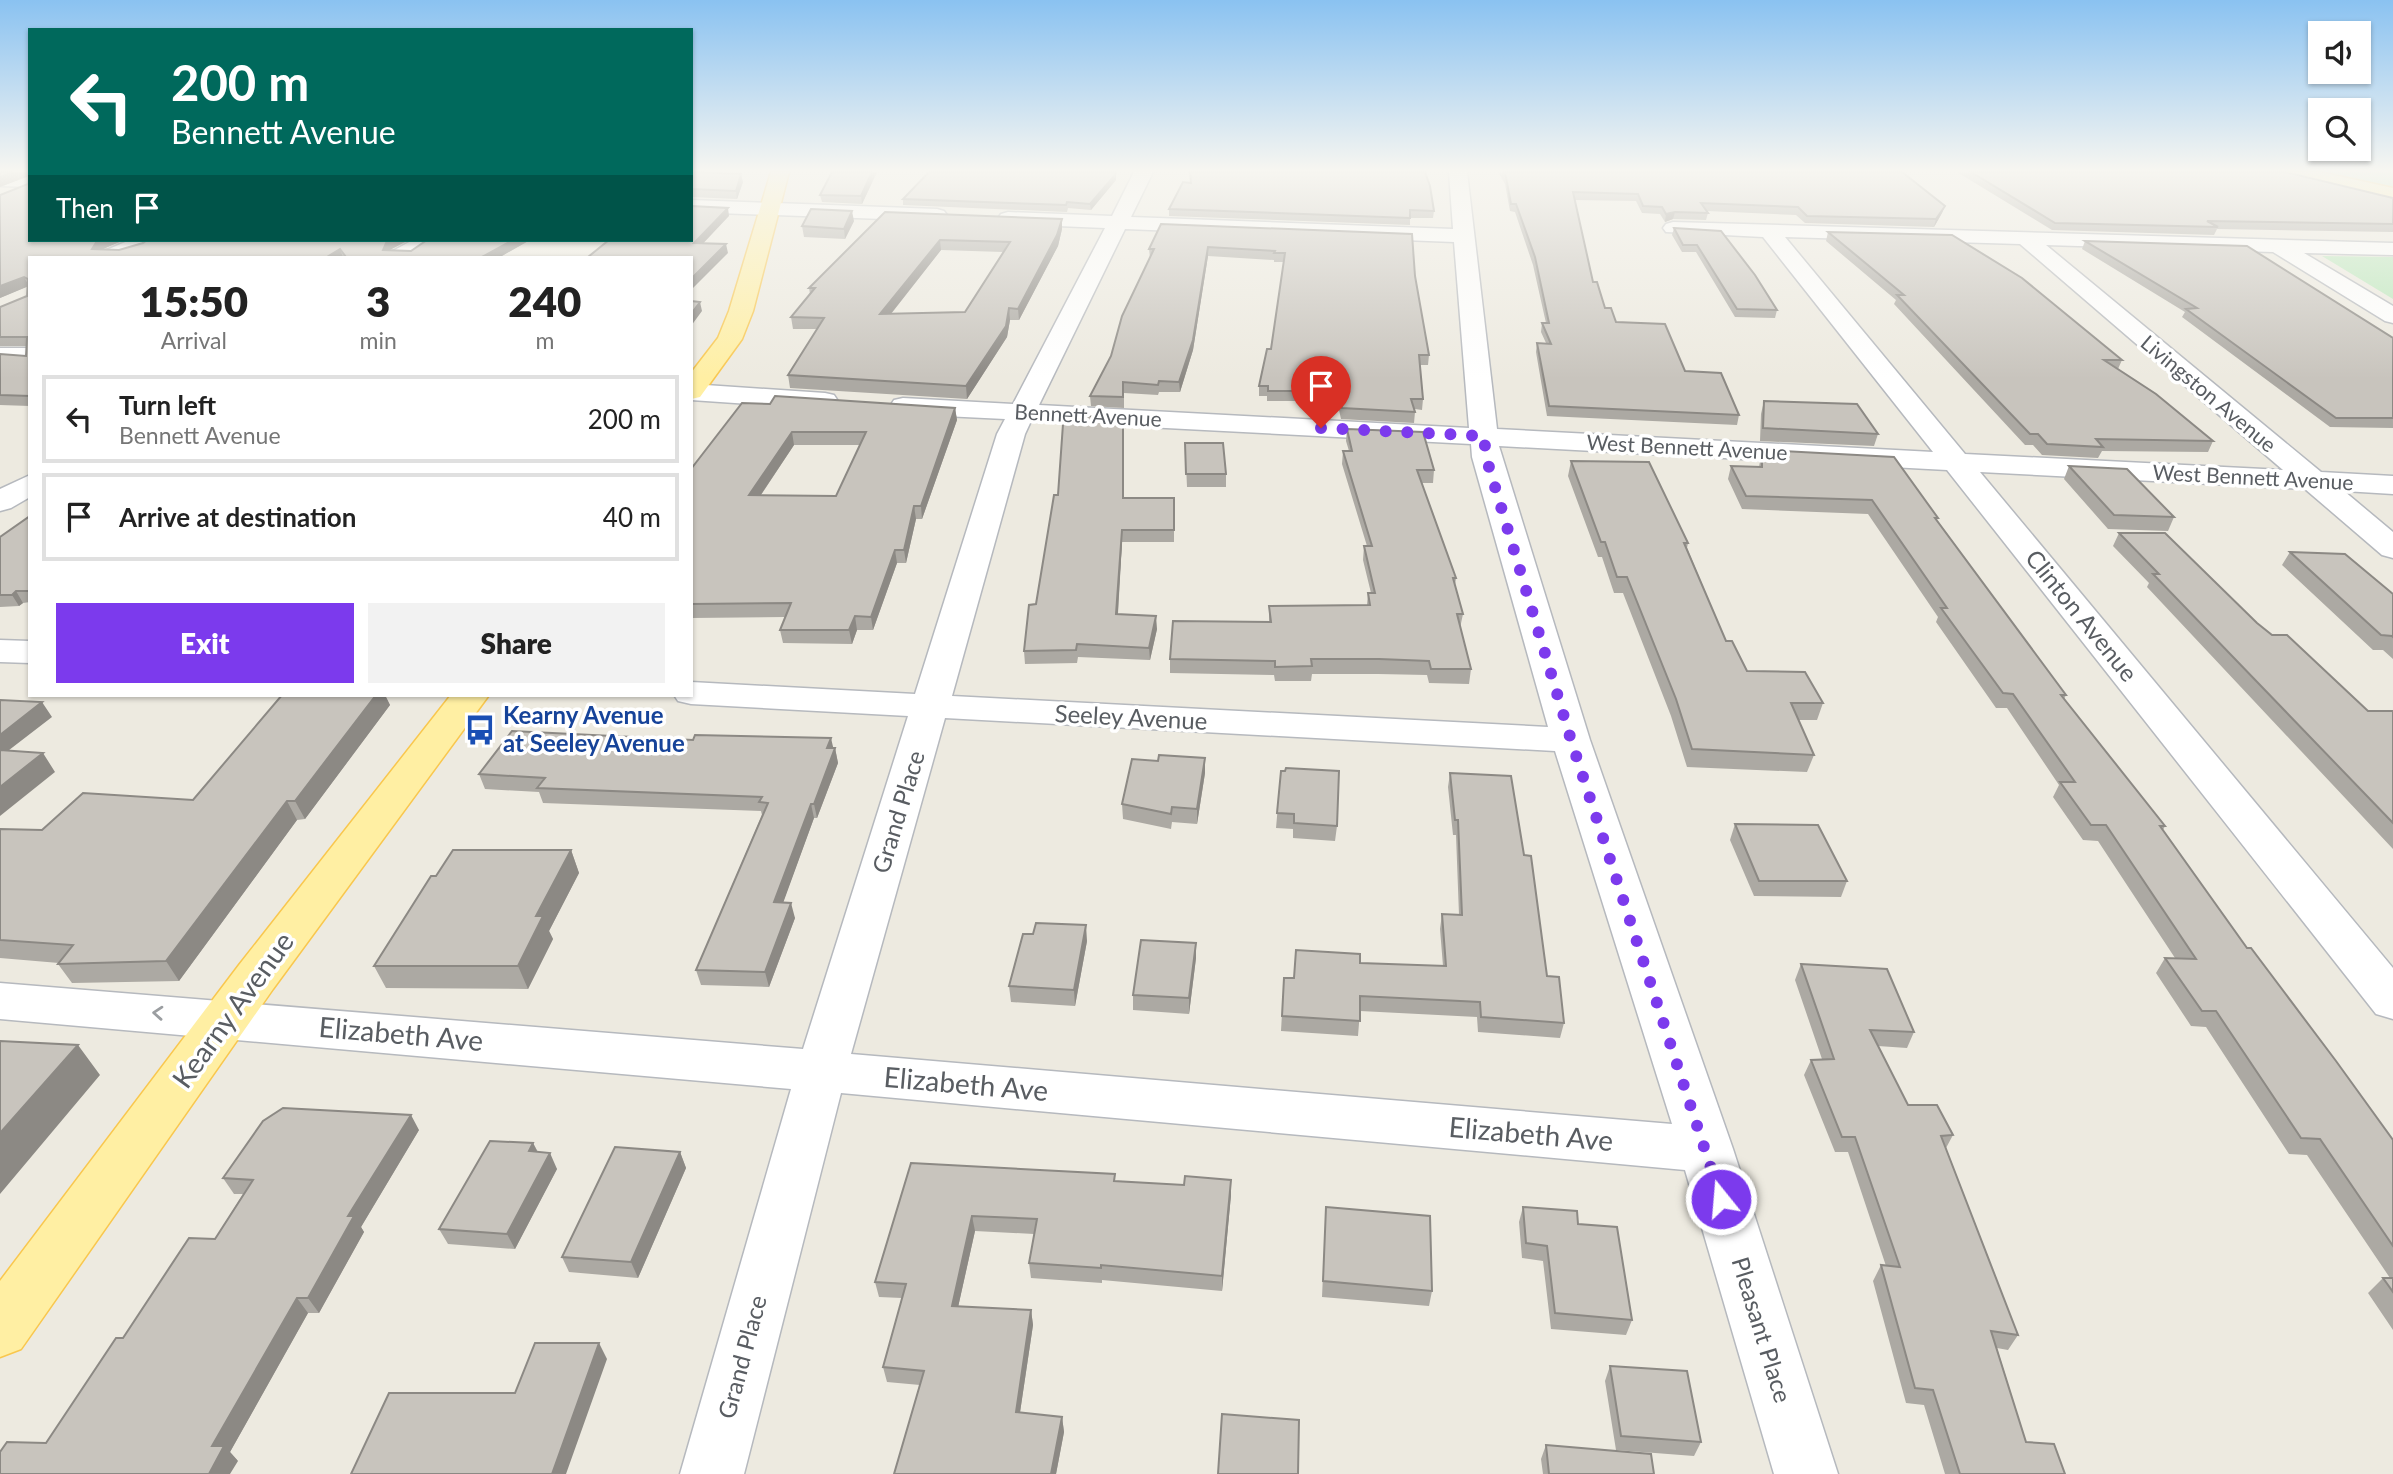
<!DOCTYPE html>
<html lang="en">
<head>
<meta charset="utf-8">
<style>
  body { margin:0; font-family:Lato,sans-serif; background:#f2f2f2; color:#222; height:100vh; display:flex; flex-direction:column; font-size:26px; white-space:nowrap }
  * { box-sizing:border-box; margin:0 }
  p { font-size:23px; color:#767676 }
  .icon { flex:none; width:38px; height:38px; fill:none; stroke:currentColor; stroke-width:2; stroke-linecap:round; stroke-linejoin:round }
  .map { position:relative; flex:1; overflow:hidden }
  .panel { position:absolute; left:28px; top:256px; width:665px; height:441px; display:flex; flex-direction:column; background:#fff; border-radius:0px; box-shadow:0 2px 5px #0004 }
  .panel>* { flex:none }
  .banner { position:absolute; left:28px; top:28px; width:665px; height:214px; border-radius:0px; box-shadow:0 2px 5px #0004; background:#00695c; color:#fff; overflow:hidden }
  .fabs { position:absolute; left:2308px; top:21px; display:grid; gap:14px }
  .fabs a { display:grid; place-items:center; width:63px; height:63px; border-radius:0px; background:#fff; box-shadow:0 2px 5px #0004; font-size:35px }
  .pin { position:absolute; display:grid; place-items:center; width:60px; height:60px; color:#fff; margin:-72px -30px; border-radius:50% 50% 50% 0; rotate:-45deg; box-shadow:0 0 7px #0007 }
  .pin .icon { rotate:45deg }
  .me { position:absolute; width:77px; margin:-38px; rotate:343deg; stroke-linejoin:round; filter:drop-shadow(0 0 5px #0008) }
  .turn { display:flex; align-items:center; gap:24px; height:147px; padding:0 28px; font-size:32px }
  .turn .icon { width:91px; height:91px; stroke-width:2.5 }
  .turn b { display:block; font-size:49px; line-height:60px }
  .then { display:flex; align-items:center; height:66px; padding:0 28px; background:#0003; gap:14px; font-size:26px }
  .eta { display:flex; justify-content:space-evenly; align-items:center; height:119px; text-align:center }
  .eta b { font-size:42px; font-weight:800; line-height:49px }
  .cta { display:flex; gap:14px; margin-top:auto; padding:14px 28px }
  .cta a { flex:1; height:80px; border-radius:0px; background:#7c3aed; color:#fff; font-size:28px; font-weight:800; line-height:80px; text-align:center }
  .cta a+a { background:#f2f2f2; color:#222 }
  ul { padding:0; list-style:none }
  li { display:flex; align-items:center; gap:21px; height:88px; margin:0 14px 10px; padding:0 14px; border:4px solid #e0e0e0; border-radius:0px }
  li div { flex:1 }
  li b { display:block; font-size:26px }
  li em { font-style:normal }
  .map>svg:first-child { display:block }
</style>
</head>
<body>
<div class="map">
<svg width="2393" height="1474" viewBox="0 0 2393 1474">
  <rect width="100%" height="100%" fill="#edeae0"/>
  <path fill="#bbe7bb" d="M2309 172H2393V191Z
    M2322 256 2393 257V299Z"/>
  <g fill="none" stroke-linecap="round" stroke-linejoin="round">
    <g stroke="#b6b9be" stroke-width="3">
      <path id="minor" d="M1134 172H1153L1131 217 1453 229 1449 172H1467L1497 429 1933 452 1763 237 1666 232 1663 228 1666 224 1673 222 2393 243V255L2304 253 2393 306V323L2385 321 2273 252 2046 245 2321 472 2393 476V494L2344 491 2393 532V558L2382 555 2305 489 1980 472 2393 968V1019L2376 1014 1947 470 1499 446 1590 740 1733 1149 1838 1474H1774L1685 1170 841 1093 744 1474H680L791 1089 0 1019V983L803 1049 908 716 691 704 678 701 674 695H691V682L915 694 997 434 1005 419 903 414 894 412 890 406 894 400 903 398 1013 404 1105 228 1008 224 1001 222 998 218 1001 214 1008 212 1112 216ZM1125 229 1454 242 1469 428 1039 405ZM1785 237 2020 244 2283 470 1965 454ZM1031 421 1471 444 1472 457 1548 727 952 696 1025 434ZM945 718 1555 751 1672 1124 851 1054Z
        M0 174 30 175V187L0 186Z
        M691 200 937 209 944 211 947 215 944 219 937 221 691 212Z
        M130 240H157C145 257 118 258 99 257L102 252Z
        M413 240H438L414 257H388L391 252Z
        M0 348H30V364L0 362Z
        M691 384 825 393 834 395 838 401 834 407 825 409 691 400Z
        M30 475V497L11 508 0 511V489Z
        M0 640 30 641V663L0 662Z"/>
    </g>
    <g stroke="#f9c74e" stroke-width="3">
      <path id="major" d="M771 172H789L753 311 742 339 700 397 691 399V373L718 338 729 311Z
        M2283 172H2320L2393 188V200L2285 176Z
        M451 695H489L273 989 21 1349 0 1357V1281L239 965Z"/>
    </g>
    <use href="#minor" fill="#fff" fill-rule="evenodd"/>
    <use href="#major" fill="#ffefa3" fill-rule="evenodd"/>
  </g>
  <path fill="#aca9a3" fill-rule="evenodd" d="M0 172H30V240H124L102 249 119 250H390L411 251 530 240 500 257H30V406L0 405V354L26 356 27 346H0V307L27 296 28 286 0 298 28 184V176L0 187Z
    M877 172 862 204 822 202 820 195Z
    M929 172H1116V180L1091 210 1068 208 1067 212 903 205V199Z
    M1498 172H1902L1945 206 1942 213 1934 227 1805 223 1796 215 1707 211 1708 213 1706 220 1673 219 1665 222 1660 214 1642 213 1636 201 1574 200 1593 282 1605 308 1616 322 1685 371 1739 415 1737 425 1547 416 1536 352 1537 343H1546L1541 332 1542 323H1546L1533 265 1515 212 1510 211 1505 184Z
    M1957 172H2285L2393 198V232L2217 229 2214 235 2052 230Z
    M691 173 743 182 737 199 691 197Z
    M1169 209 1434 211 1433 218H1410V225L1169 216Z
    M885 212 1062 219V229L1058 246 1019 320H1010L1007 337 967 399 790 388 788 375 817 329H793L791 317 810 294 809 288ZM941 250 1003 252 965 312 891 314Z
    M854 221 845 239 804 237 802 226Z
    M1161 224 1415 276 1429 355 1428 365H1420L1423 399 1422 410 1415 409V412L1414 423 1341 419 1337 401H1267V396H1259V386L1271 349 1284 262H1274V260L1208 256 1193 350 1180 392H1159L1158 395 1124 393V408L1091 406 1090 396 1111 356 1150 258 1149 249Z
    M1674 228 1721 231 1777 310 1775 318 1735 317 1696 252H1682L1672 235Z
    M1828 232 2122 360 2118 369 2213 441 2208 452 2102 451 2098 458 2042 455 2033 445H2025L1894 304 1896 300 1826 241Z
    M2085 241 2393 338V428L2330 427 2182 317 2185 312 2082 249Z
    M1764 401 1878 434 1874 446 1760 441 1761 414Z
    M742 403 955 408 957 420 922 519H916L906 563H897L873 630H857L852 644 783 643 780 630 785 617 691 618V469ZM794 445H860L836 496 761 495Z
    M1347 429 1434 470 1433 483H1421L1456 578 1455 585 1463 614 1460 628 1471 669 1469 684 1429 683 1427 675 1378 674H1312L1311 681H1275L1274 675 1170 673V659L1269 622V606L1367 605 1368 593H1371L1363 560 1364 546H1367L1342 464 1343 451H1349L1346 441Z
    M1185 443 1226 474V487H1187Z
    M1762 450 1938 518 1937 520 2066 695 2064 699 2165 826 2163 830 2247 948 2393 1140V1330L2368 1293 2383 1278H2390L2307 1155 2289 1154 2206 1027 2191 1026 2156 973 2165 958H2175L2098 841 2083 840 2053 797 2059 785 2007 708H1996L1936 622 1938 617 1868 514 1742 509 1728 479 1731 466 1759 467Z
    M1571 461 1688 543 1687 548 1726 641 1747 671 1823 703 1817 720H1798L1814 755 1807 772 1687 767 1671 716 1623 593H1614L1602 557H1598L1568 476Z
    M2069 466 2174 517 2168 531 2108 529 2064 479Z
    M1123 498H1174V542H1122L1118 614 1157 629 1150 660 1078 657 1077 663 1025 664 1024 651 1036 604Z
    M30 516V602L23 603 19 606 0 607V537Z
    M2119 533 2257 623 2368 711H2393V849L2147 587 2149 583 2113 546Z
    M2290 552 2393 594V659L2383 650H2373L2282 565Z
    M282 695H385L390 705 305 819 297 820 179 981 72 983 58 964 59 963 0 958V829L42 830 193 800Z
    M835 748 838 763 817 818H814L783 902 795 918 769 987 701 985 696 970 762 815 761 811 543 803 539 792 485 789 479 774Z
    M1205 758V773L1197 824 1172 822 1171 829 1123 819 1122 804 1158 761Z
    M1281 771 1337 826 1335 841 1293 838V829L1276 828Z
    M1450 773 1524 855 1547 976 1564 1023 1560 1038 1478 1032 1477 1017 1360 1011 1358 1036 1281 1031 1284 978H1294L1360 963 1443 966 1440 929 1442 914 1459 915 1456 835H1453L1448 787Z
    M1735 824 1847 881 1841 897 1754 896 1730 840Z
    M571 850 579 873 549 931 553 939 528 989 386 988 374 966 436 876Z
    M1087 941 1075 1006 1011 1002 1009 986Z
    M1196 943V958L1189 1014 1133 1010V995Z
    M1801 964 1914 1032 1907 1048 1878 1046 1908 1105 1953 1135 1946 1148 2018 1335 2008 1350 1997 1348 2026 1442 2065 1474H1945L1924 1405 1906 1403 1873 1281 1881 1265 1886 1266 1848 1152H1835L1804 1075 1811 1060 1822 1059 1795 980Z
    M419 1130 361 1227 364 1232 319 1313H308L230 1452 238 1461 46 1443 123 1338 215 1239 243 1194H234L223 1178Z
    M533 1143 538 1152 557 1169 515 1249 448 1244 439 1229Z
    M680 1152 686 1168 638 1278 569 1272 562 1257Z
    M911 1163 1115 1174V1181L1231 1195 1222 1291 1102 1280V1283L1031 1278 1029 1263 1034 1234 975 1231 958 1307 1031 1310 1033 1325 1020 1412 1062 1417 1064 1432 1056 1474H894L920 1385 887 1382 883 1367 902 1298 879 1297 875 1282Z
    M1326 1207 1432 1291 1429 1306 1322 1297Z
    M1523 1207 1578 1224 1632 1320 1626 1335 1551 1329 1543 1261 1522 1258 1519 1222Z
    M1610 1366 1701 1442 1694 1456 1616 1450 1605 1381Z
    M1546 1445 1654 1474H1543L1541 1459Z"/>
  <path fill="#8c8984" d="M12 172H28L29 176 0 187V177Z
    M872 172H877L862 204 861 196Z
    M1116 172V180L1091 210 1090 204Z
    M741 174 743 182 737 199 736 191Z
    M1945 206 1942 213 1934 227 1936 219Z
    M728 208 729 216 696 251 694 243Z
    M852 211 854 221 845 239 844 229Z
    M1675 212 1673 219 1665 222 1666 214Z
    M1062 219V229L1058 246 1019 320 1018 309Z
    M100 240H124L101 250 92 249 97 241Z
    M389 240H409L390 250 387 257 383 250 387 241Z
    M513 240H530L500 257H482Z
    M940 240 941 250 882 325 880 314Z
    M726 244 728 253 691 290V279Z
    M1208 247V256L1193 350 1180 392 1179 382Z
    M340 249 343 257H327Z
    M24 277 29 286 0 298V286Z
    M700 302 702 311 691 326V314Z
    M1009 308 1010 320 1007 337 967 399 966 386Z
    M955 408 957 420 922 519 921 506Z
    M792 432 794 445 752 508 749 495Z
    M914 506 916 519 906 563 904 550Z
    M1122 530V542L1117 627 1116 614Z
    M895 550 897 563 873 630 871 617Z
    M16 591 23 603 19 606 12 595Z
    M855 616 857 630 852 644 849 630Z
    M1156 616 1157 629 1150 660 1149 648Z
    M376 695H385L390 705 305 819 295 801Z
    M42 702 52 717 0 757V735Z
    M831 738 834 751 835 748 838 763 817 818 814 804 827 748Z
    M43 753 55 772 0 816V787Z
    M1205 758V773L1197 824V809Z
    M287 801 297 820 179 981 166 961Z
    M811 804 814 818 778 917 774 902Z
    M571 850 579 873 549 931 553 939 528 989 518 966 536 916Z
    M791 903 795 918 769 987 765 972Z
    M1086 925 1087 941 1075 1006 1074 990Z
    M1196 943V958L1189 1014V998Z
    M78 1045 100 1075 0 1194V1133Z
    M411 1115 419 1130 361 1227 364 1232 319 1313 308 1298 348 1216Z
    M533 1143 541 1159 529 1151Z
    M680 1152 686 1168 638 1278 631 1262Z
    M550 1153 557 1169 515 1249 507 1234Z
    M1231 1180V1195L1222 1291V1276Z
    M972 1216 975 1231 955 1321 952 1306Z
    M297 1298 308 1313 230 1452 238 1461 230 1474H209L212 1446Z
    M1031 1310 1033 1325 1018 1426 1016 1412Z
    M599 1343 607 1359 566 1474H552Z
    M1062 1417 1064 1432 1056 1474H1051Z"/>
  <path fill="#c8c4bd" stroke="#8c8984" stroke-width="2" fill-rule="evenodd" d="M0 172H12L0 177Z
    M29 172H30V240H100L97 241 92 249 119 250 143 243 147 240H389L387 241 383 250 411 251 427 240H513L482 257H346L340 249 327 257H30V396L0 395V354L26 356 27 337H0V307L27 296 28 279 24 277 0 286V195L28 184Z
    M832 172H872L861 196 820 195Z
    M929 172H1116L1115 175 1090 204 1067 202 1066 205 903 199Z
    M1190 172H1425L1430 186 1434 211 1410 210V218L1169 209 1183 182 1191 183Z
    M1504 172H1902L1945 206 1936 219 1807 216 1798 207 1701 203 1708 213 1675 212 1666 214 1662 207 1643 206 1638 194 1573 192 1593 282H1597L1605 308H1611L1616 322 1665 324 1685 371 1721 373 1739 415 1549 406 1537 343 1551 344 1542 323H1549L1535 257 1516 204H1511L1506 177Z
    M1971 172H2285L2393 198V224L2207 221 2218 227 2055 223Z
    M691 173 698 172 741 174 736 191 691 189Z
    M691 206 728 208 694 243 726 244 691 279V257H588L609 240H691Z
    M811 209 852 211 844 229 802 226Z
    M885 212 1062 219 1057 235 1018 309 1009 308 1006 326 966 386 788 375 824 318 791 317 815 288H809ZM940 240 1010 242 965 312 880 314Z
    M1161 224 1412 234 1415 276 1429 355H1419L1423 399H1411L1415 412 1342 408 1338 391H1268V386H1259L1267 349H1271L1285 253H1274L1275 251 1208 247 1193 340 1179 382 1159 381 1158 385 1123 382V397L1090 396 1111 356 1122 316 1154 249H1149Z
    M1674 228 1721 231 1755 275 1777 310 1737 309 1697 245H1683Z
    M1828 232 1952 235 2022 278 2122 360H2104L2156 394 2213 441 2096 439 2103 447 2047 444 2038 434H2030L1897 295H1904Z
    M2085 241 2247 246 2393 338V418H2336L2186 309 2197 308Z
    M691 301 700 302 691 314Z
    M775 396 955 408 921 506H914L904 550H895L871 617 855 616 849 630H780L791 603 691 604V469L742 403 770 404ZM792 432H866L836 496 749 495Z
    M1764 401 1857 404 1878 434 1763 428Z
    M1080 416 1123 418V498H1174V530H1122L1116 614 1156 616 1149 648 1077 644 1076 650 1024 651 1029 605 1036 604 1054 495H1058L1063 424H1076Z
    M1347 429 1423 432 1434 470H1417L1456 578H1453L1463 614H1457L1471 669H1431L1429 661 1379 659H1311L1312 666 1275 667V661L1170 659 1173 621 1271 622 1269 606 1370 605 1368 593H1375L1364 546H1372L1343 451H1352Z
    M1185 443H1223L1226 474H1186Z
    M1762 450 1894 457 1938 518H1935L2066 695H2061L2165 826H2160L2247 948H2251L2336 1061 2393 1140V1246L2320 1139 2301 1138 2216 1011H2202L2165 958 2196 959 2106 825H2091L2060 782H2075L2013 694 2003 693 1941 608H1947L1872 500 1746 496 1731 466 1762 467Z
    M1571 461 1649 462 1688 543H1684L1726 641H1732L1747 671 1805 672 1823 703H1791L1814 755 1692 749 1676 699 1627 577H1617L1605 542H1601Z
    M2069 466 2127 469 2174 517 2114 515Z
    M30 516V591H16L12 595H0V537Z
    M2119 533H2165L2257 623 2272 635H2287L2368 711H2393V823L2153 574H2159Z
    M2290 552 2345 554 2393 594V637L2392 636 2381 635Z
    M282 695H376L295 801H287L166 961 58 964 73 945 0 940V829L42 830 83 793 193 800Z
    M0 700 42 702 0 735Z
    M512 731 693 740 695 735 831 738 827 748H835L814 804H811L774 902 791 903 765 972 696 970 768 803 759 802 762 797 537 788 545 778 479 774Z
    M0 750 43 753 0 787Z
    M1159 755 1205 758 1197 809 1172 807 1171 814 1122 804 1132 759 1158 761Z
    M1286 768 1339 771 1337 826 1294 823V814L1277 813 1281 771H1285Z
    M1450 773 1511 776 1524 855 1531 856 1547 976 1559 977 1564 1023 1481 1017 1480 1002 1360 996V1021L1282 1016 1284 978H1294L1296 950 1360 954V963L1446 966 1442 914 1462 915 1458 820H1455Z
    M1735 824 1818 825 1847 881H1759Z
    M453 850H571L536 916H543L518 966H374L431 876H436Z
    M1036 923 1086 925 1074 990 1009 986 1023 934H1033Z
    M1141 940 1196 943 1189 998 1133 995Z
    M1801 964 1887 969 1914 1032 1870 1030 1908 1105H1937L1953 1135 1941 1136 2018 1335 1991 1331 2026 1442 2054 1444 2065 1474H1960L1933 1390 1915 1388 1881 1265 1900 1267 1855 1137H1842L1811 1060 1834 1059Z
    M0 1041 78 1045 0 1133Z
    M283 1108 411 1115 348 1216H354L308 1298H297L212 1446H224L209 1474H0V1452L7 1442 46 1443 116 1338H123L189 1238 215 1239 253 1180 223 1178 263 1121Z
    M490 1141 533 1143 529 1151 550 1153 507 1234 439 1229Z
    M615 1147 680 1152 631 1262 562 1257Z
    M911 1163 1115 1174 1114 1181 1184 1185 1185 1176 1231 1180 1222 1276 1101 1265V1268L1029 1263 1037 1219 972 1216 952 1306 1031 1310 1016 1412 1062 1417 1051 1474H894L924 1371 883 1367 906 1284 875 1282Z
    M1326 1207 1430 1216 1432 1291 1323 1281Z
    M1523 1207 1577 1211 1578 1224 1617 1227 1632 1320 1555 1313 1547 1246 1526 1243Z
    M2383 1278H2393V1292Z
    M535 1343H599L552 1474H351L389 1393H515Z
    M1610 1366 1687 1371 1701 1442 1621 1436Z
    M1222 1414 1299 1420 1298 1474H1218Z
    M1546 1445 1651 1454 1654 1474H1549Z"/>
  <defs><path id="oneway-chevron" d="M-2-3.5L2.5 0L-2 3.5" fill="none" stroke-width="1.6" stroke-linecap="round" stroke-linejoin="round" transform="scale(1.75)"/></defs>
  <use stroke="#9b9ea1" href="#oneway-chevron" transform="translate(158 1013) rotate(-176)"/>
  <linearGradient id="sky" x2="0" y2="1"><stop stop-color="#8ac2f1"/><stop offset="0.45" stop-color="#f7f6f1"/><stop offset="1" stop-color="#f7f6f1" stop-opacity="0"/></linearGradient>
  <rect width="2393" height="379" fill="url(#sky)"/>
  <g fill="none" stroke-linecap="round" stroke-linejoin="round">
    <path stroke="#7c3aed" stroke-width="12" stroke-dasharray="0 21.6" d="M1321 428 1484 436 1486 457 1571 740 1721 1199"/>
  </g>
  <defs>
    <g id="bus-bare" transform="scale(2.415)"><path d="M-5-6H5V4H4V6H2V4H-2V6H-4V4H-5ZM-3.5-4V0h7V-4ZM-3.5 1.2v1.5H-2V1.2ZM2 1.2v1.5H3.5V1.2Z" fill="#1a4fb4" stroke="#fff" stroke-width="2.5" paint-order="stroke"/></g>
  </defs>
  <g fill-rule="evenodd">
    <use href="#bus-bare" x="480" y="730"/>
  </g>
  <g text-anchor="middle" stroke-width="7" stroke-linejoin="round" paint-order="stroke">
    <g font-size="21" fill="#595d62" stroke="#fff">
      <text transform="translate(2208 394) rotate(40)" y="7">Livingston Avenue</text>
      <text transform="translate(1088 416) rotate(3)" y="7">Bennett Avenue</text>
      <text transform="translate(1687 448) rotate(3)" y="7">West Bennett Avenue</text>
      <text transform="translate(2253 478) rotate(3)" y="7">West Bennett Avenue</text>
    </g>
    <g font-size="24" fill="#595d62" stroke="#fff">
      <text transform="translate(2081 616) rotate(51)" y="8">Clinton Avenue</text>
      <text transform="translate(1131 718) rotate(3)" y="8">Seeley Avenue</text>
      <text transform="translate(899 812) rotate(-73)" y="8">Grand Place</text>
      <text transform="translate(1761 1330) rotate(73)" y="8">Pleasant Place</text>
      <text transform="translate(743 1357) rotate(-75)" y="8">Grand Place</text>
    </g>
    <g font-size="24" font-weight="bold" fill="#164399" stroke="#fff" text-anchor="start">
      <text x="503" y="724">Kearny Avenue<tspan x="503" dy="28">at Seeley Avenue</tspan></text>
    </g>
    <g font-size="28" fill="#595d62" stroke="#fff">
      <text transform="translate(233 1010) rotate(-54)" y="10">Kearny Avenue</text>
      <text transform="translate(401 1034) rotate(5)" y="10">Elizabeth Ave</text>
      <text transform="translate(966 1084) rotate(5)" y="10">Elizabeth Ave</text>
      <text transform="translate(1531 1134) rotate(5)" y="10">Elizabeth Ave</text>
    </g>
  </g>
</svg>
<div class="fabs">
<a><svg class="icon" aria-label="sound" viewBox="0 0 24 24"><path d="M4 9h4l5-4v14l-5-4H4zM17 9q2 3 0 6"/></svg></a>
<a><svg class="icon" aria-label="search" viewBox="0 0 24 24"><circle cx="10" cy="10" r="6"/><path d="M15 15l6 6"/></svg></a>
</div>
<div class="pin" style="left:1321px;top:428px;background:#d93025"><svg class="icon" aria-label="arrive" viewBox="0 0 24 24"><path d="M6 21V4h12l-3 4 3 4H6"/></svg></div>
<svg class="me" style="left:1721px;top:1199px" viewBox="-20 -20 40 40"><circle r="17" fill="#7c3aed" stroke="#fff" stroke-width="3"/><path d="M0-11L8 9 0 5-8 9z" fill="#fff"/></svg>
<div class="banner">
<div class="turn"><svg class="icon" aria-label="left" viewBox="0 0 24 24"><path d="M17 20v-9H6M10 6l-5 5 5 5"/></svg><div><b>200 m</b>Bennett Avenue</div></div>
<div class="then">Then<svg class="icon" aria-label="arrive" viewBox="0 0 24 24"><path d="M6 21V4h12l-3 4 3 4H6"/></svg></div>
</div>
<section class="panel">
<div class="eta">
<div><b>15:50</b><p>Arrival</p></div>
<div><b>3</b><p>min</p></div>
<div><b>240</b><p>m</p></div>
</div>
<ul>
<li><svg class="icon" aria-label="left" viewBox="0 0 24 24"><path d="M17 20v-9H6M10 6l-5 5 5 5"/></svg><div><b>Turn left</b><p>Bennett Avenue</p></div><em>200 m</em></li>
<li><svg class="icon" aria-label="arrive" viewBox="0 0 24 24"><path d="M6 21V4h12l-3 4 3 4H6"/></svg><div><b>Arrive at destination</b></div><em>40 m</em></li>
</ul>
<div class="cta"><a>Exit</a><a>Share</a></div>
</section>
</div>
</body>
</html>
